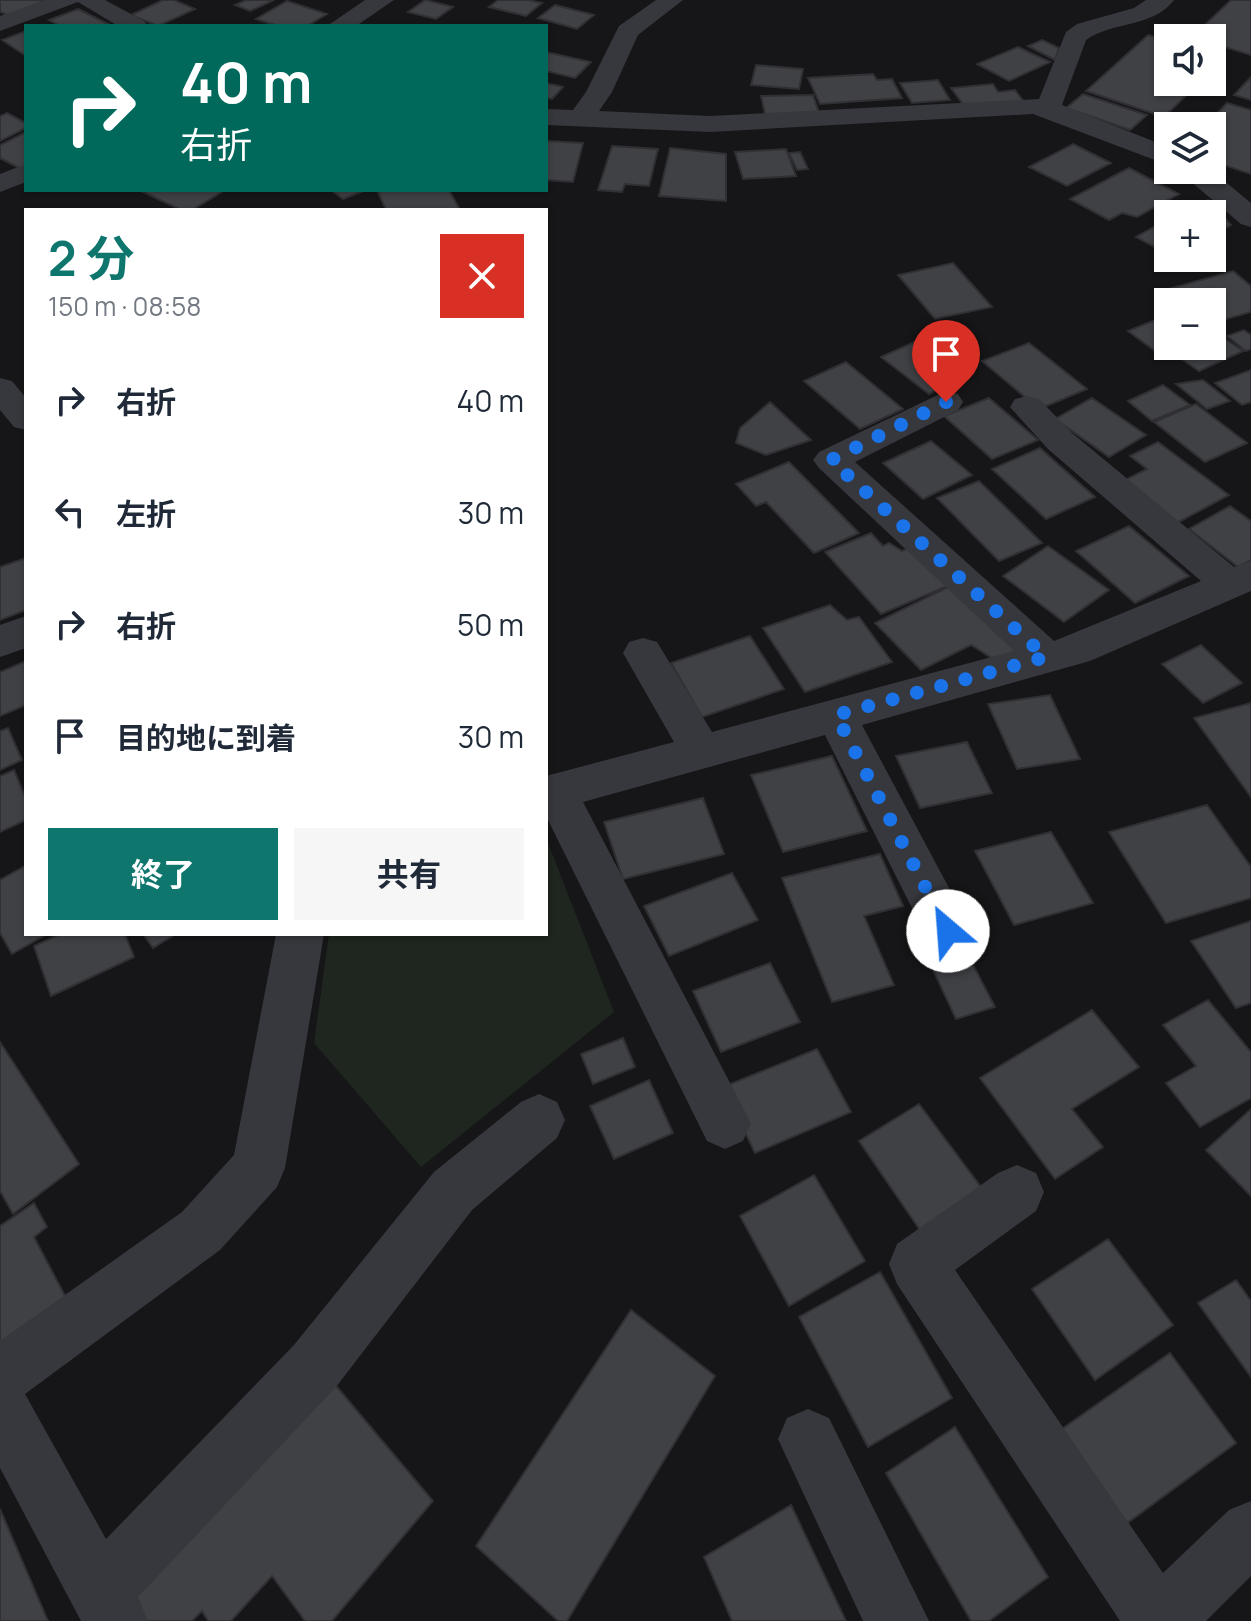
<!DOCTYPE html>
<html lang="ja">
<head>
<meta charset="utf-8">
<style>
  body { margin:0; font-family:Manrope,"Noto Sans JP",sans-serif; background:#f6f6f7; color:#1f2937; height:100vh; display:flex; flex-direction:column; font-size:30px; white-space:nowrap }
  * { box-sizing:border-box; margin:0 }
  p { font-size:26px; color:#747a83 }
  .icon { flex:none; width:44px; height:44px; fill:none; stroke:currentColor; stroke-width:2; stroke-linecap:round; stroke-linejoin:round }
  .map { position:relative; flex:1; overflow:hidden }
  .details { position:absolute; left:24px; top:208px; width:524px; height:728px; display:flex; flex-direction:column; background:#fff; border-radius:0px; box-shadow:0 2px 6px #0004 }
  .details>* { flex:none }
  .top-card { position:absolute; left:24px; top:24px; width:524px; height:168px; border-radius:0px; box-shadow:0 2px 6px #0004; background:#00695c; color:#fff; overflow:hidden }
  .buttons { position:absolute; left:1154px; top:24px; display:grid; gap:16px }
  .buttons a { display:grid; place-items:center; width:72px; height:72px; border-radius:0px; background:#fff; box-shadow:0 2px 6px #0004; font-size:40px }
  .pin { position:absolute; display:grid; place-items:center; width:68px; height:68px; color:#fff; margin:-82px -34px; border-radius:50% 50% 50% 0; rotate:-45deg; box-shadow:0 0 8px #0007 }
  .pin .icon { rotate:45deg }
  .me { position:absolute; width:88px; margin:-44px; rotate:333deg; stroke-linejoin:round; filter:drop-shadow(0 0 6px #0008) }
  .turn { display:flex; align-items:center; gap:28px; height:168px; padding:0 24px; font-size:36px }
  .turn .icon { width:104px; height:104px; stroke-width:2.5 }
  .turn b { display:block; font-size:56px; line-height:68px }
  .round { display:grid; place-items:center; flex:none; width:84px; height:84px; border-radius:0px; background:#f6f6f7 }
  .headline { display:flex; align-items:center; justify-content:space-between; height:136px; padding:0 24px }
  h1 { font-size:48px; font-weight:700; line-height:60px; color:#0f766e }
  .button { display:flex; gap:16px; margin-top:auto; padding:16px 24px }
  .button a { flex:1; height:92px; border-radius:0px; background:#0f766e; color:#fff; font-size:32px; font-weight:700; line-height:92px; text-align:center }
  .button a+a { background:#f6f6f7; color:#1f2937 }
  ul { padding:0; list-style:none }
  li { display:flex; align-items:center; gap:24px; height:112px; padding:0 24px }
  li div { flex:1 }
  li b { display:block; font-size:30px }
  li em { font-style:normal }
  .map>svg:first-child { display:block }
</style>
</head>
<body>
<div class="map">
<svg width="1251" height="1621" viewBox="0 0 1251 1621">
  <rect width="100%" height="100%" fill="#161618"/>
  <path fill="#1e261f" d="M546 838 614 1012 421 1167 314 1043 329 934H546Z"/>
  <path fill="#404145" stroke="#303034" stroke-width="2" d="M0 0H40L46 2 14 17 0 12Z
    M163 0H174L195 9 158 26 131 15Z
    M246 0H274L250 11 235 5Z
    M425 0H426L453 7 436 19 408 12Z
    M498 0H528L542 3 526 16 489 7Z
    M1231 0H1251V55L1212 43V38L1192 37Z
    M287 1 327 14 307 26H278L256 19Z
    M555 5 594 15 577 29 538 18Z
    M78 9 112 26H54L58 25 49 20Z
    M26 31V56L2 40Z
    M1148 35 1168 41V82H1200L1164 117 1086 91Z
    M1042 40 1059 48 1055 60 1028 46Z
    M1018 47 1050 62 1009 81 977 64Z
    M546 52 591 62 575 78 546 71Z
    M756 65 803 69 799 89 751 85Z
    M873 74 877 80 892 79 902 98 820 104 808 78Z
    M1251 77V100L1234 95Z
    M938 80 950 100 912 103 900 83Z
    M546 83 563 87 552 99 546 98Z
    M993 84 998 92 1015 90 1024 102 965 107 951 88Z
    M1083 94 1147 115 1130 130 1066 108Z
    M813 95 820 116 766 118 761 96Z
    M1227 103 1251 110V174L1212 161V126H1205Z
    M7 113 26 123V128L0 141V116Z
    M26 132V170L25 171 0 158V145Z
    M546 141 583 143 573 182 546 180Z
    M1073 144 1111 163 1067 186 1029 167Z
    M612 146 658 149 649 186 625 184 622 192 598 190Z
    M670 148 726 154V201L659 196Z
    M786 149 796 176 743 179 735 152Z
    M800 152 808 169 797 170 789 153Z
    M1129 168 1179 194 1137 217 1122 213 1109 220 1070 199Z
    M139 190H225L192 210H181Z
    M331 190H366L343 199Z
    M388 190H449L460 210H386L378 192Z
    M1208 200 1231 225 1218 232 1212 228V214L1183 212Z
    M1168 219V254L1136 237Z
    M953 263 992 307 935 319 898 275Z
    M1233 271 1251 286V312L1212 323V302H1179L1165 290Z
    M1165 316 1168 318V346H1185L1162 356 1128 331Z
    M1244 330 1251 335V349L1246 351 1227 336Z
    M1221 336 1243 351 1199 371 1177 356 1199 346H1212V340Z
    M919 340 967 375 929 394 881 357Z
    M1029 343 1087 389 1039 409 982 361Z
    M846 362 903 409 860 429 804 381Z
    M1251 370V402L1242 405 1215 383Z
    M1203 380 1230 401 1207 409 1176 384Z
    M1163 385 1190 405 1152 421 1128 401Z
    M989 398 1038 440 992 459 944 416Z
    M1092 398 1146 435 1109 457 1055 419Z
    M770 402 811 440 766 455 736 443 740 428Z
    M1196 404 1247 443 1205 462 1154 422Z
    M931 441 972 475 923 499 883 463Z
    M1158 442 1229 495 1173 525 1119 483 1147 469 1130 456Z
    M1040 448 1095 497 1046 519 992 469Z
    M789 462 859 533 814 553 766 502 756 506 736 484Z
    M979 481 1042 543 999 561 937 498Z
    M1230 506 1251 521V560L1238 567 1189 529Z
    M1129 526 1189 576 1135 603 1076 551Z
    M871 533 883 546 889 543 902 551 914 546 950 585 881 614 825 552Z
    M1048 546 1109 590 1064 622 1003 576Z
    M26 558V610L0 620V567Z
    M956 583 1025 648 998 662 971 645 921 670 875 623Z
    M830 605 847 620 859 617 892 662 805 692 763 628Z
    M750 636 784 689 702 717 671 663Z
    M1201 645 1242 683 1203 703 1162 664Z
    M26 661V705L0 716V672Z
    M1050 695 1080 759 1017 769 988 704Z
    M1251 703V797L1194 718Z
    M8 728 22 760 0 770V731Z
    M967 742 992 793 920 808 896 756Z
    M832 756 867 831 783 852 751 775Z
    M14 770 26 799V820L0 832V776Z
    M703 798 724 854 623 879 604 822Z
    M1207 805 1251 867V898L1166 923 1109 832Z
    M1051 832 1093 903 1014 925 975 851Z
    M880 854 903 906 864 916 894 985 832 1002 782 878Z
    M25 866 26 934H47L12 954 0 933V880Z
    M732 873 758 920 669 956 644 906Z
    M1251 921V1003L1236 1008 1191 941Z
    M60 934H125L134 957 51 996 34 946Z
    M143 934H176L153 948Z
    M971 961 995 1007 956 1019 934 972Z
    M770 963 800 1022 721 1052 693 991Z
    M1208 1000 1251 1052V1098L1200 1127 1166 1083 1196 1066 1163 1025Z
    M1092 1010 1139 1067 1072 1109 1103 1147 1055 1179 980 1078Z
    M623 1038 635 1067 593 1084 581 1054Z
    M0 1042 79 1164 13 1214 0 1191Z
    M817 1049 851 1112 755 1153 723 1087Z
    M649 1080 673 1133 614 1159 590 1106Z
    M919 1104 987 1195 924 1236 859 1141Z
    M1251 1109V1196L1206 1150Z
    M814 1175 865 1261 789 1306 740 1216Z
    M34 1203 47 1227 34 1237 72 1309 0 1363V1226Z
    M1108 1239 1173 1325 1095 1380 1032 1289Z
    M880 1272 952 1398 868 1447 799 1317Z
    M1236 1280 1251 1301V1377L1198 1303Z
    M631 1310 715 1376 567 1621H558L476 1546Z
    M1170 1353 1236 1443 1122 1527 1059 1431Z
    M332 1381 433 1501 332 1621H305L272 1576 231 1621H208L202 1611 192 1621H124L117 1611Z
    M955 1427 1048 1577 989 1621H971L886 1473Z
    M791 1505 846 1621H732L704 1557Z
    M0 1509 48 1621H0Z"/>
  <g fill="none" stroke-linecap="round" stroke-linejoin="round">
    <path fill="#37383d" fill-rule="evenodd" d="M45 0H105L144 21 148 26H118L78 2 0 31V16Z
      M365 0H394L356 26H327Z
      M656 0H683L638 35 612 92 599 111 710 116 1039 99 1066 32 1077 24 1134 8 1146 0H1174C1153 28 1112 21 1086 40L1062 105 1168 147V165L1033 114 710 132 546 125V109L573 110 586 92 619 26Z
      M26 164V182L0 192V174Z
      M1177 170H1211L1251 203V227L1241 224Z
      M0 378 12 381 26 398V430L14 427 0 410Z
      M946 391 958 394 963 402 958 410 855 462 1054 641 1201 581 1048 449 1010 407 1015 399 1027 396 1039 399 1072 433 1234 567 1251 561V591L1090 661 862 725 972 931 965 946 948 952 931 946 825 735 583 802 751 1123 743 1141 725 1149 707 1141 546 816V776L674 742 623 653 629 642 643 638 657 642 712 732 1014 651 819 468 813 460 819 452Z
      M26 616V648L0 657V625Z
      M276 934H324L285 1168 277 1187 220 1250 25 1394 106 1539 294 1345 434 1172 521 1102 539 1094 557 1102 565 1120 557 1138 472 1210 336 1387 138 1597 148 1621H81L0 1468V1341L182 1212 234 1155Z
      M1017 1165 1036 1173 1044 1192 1036 1211 955 1270 1163 1573 1229 1510 1251 1501V1576L1206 1621H1120L897 1284 889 1264 897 1244 998 1173Z
      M808 1409 829 1418 929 1621H863L778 1439 787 1418Z"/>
  </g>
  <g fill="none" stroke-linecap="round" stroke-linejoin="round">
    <path stroke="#1a73e8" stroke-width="14" stroke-dasharray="0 25.2" d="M946 402 831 460 1046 657 836 715 948 931"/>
  </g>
</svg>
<div class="buttons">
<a><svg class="icon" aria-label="sound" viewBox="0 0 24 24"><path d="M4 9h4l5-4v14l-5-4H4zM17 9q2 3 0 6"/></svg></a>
<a><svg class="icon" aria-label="layers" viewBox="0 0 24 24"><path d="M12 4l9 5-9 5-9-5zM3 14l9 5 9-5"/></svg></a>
<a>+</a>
<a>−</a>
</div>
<div class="pin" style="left:946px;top:402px;background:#d93025"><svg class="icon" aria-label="arrive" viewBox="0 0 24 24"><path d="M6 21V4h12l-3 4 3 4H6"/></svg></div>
<svg class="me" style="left:948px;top:931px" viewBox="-20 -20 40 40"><circle r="19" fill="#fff"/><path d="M0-13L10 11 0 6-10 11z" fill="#1a73e8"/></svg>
<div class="top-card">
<div class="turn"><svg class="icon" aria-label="right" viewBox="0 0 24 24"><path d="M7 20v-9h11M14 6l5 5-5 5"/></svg><div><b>40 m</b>右折</div></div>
</div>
<section class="details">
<div class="headline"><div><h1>2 分</h1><p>150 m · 08:58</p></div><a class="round" style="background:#d93025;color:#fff"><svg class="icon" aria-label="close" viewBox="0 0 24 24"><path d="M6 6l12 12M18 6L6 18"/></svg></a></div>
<ul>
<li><svg class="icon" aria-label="right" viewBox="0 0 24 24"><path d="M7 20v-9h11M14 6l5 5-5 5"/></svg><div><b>右折</b></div><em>40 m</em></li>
<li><svg class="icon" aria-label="left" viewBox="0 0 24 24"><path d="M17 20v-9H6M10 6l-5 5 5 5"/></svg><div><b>左折</b></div><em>30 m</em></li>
<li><svg class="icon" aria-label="right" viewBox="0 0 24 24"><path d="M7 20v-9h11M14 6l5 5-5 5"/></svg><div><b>右折</b></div><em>50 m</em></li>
<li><svg class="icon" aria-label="arrive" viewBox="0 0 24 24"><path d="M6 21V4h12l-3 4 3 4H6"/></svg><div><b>目的地に到着</b></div><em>30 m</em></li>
</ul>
<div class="button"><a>終了</a><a>共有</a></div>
</section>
</div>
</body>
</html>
